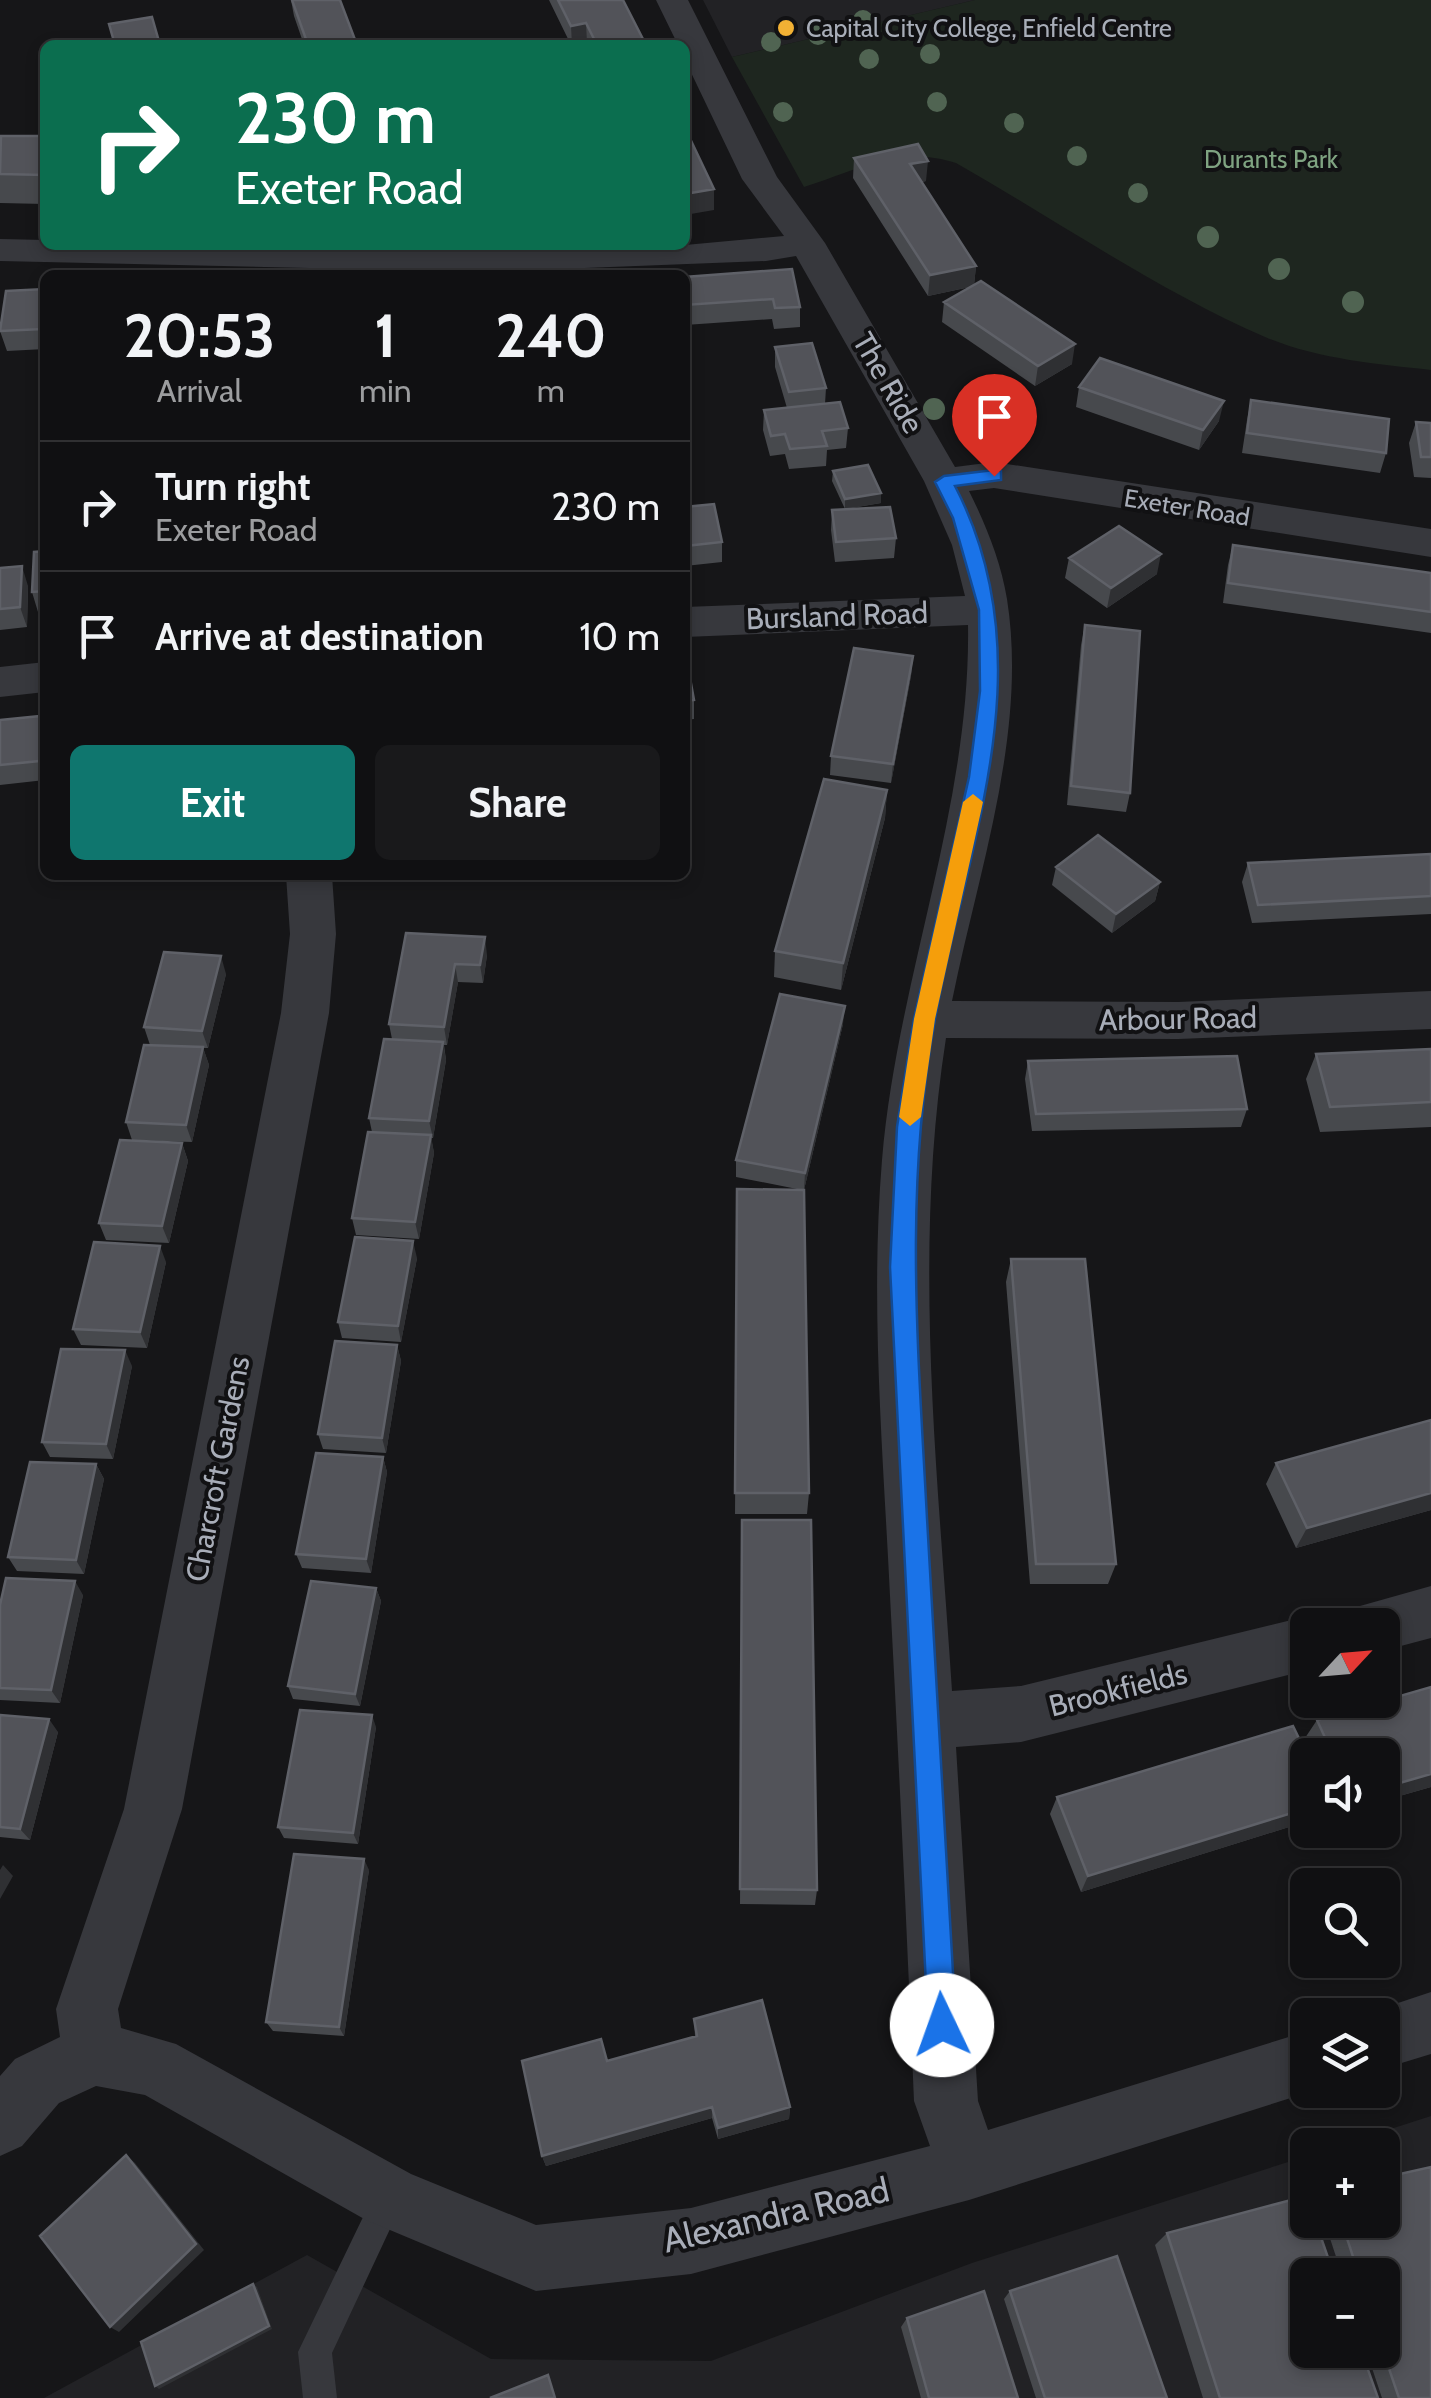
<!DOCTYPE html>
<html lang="en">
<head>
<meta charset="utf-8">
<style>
  body { margin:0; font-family:Cabin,sans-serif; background:#19191b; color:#f1f3f6; height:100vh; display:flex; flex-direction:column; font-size:38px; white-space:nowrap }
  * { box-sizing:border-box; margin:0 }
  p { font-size:32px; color:#9c9d9f }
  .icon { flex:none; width:55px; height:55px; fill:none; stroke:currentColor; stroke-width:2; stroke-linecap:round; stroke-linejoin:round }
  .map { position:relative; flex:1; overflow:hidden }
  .side { position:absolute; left:40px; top:270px; width:650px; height:610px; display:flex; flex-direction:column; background:#101012; border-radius:15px; box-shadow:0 5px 15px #0003,0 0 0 2px #303032 }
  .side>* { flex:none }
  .top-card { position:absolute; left:40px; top:40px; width:650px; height:210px; border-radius:15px; box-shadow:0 5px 15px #0003,0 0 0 2px #303032; background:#0b6e4f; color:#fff; overflow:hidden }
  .needle { width:65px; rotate:64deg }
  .tools { position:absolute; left:1290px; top:1608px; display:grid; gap:20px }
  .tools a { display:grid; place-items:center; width:110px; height:110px; border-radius:15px; background:#101012; box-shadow:0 5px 15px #0003,0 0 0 2px #303032; font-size:50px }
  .pin { position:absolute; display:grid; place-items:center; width:85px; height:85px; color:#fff; margin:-102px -42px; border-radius:50% 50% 50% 0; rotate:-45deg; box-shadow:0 0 10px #0007 }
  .pin .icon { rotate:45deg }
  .me { position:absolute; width:110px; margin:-55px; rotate:357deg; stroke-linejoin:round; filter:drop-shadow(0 0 8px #0008) }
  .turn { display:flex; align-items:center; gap:35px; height:210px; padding:0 30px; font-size:45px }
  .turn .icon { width:130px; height:130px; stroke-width:2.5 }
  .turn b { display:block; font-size:70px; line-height:85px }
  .eta { display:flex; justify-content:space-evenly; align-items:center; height:170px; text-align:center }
  .eta b { font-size:60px; font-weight:700; line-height:70px }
  .cta { display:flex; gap:20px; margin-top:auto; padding:20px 30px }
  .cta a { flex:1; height:115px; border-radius:15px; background:#0f766e; color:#fff; font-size:40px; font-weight:700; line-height:115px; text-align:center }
  .cta a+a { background:#19191b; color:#f1f3f6 }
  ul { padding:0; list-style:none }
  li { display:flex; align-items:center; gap:30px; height:130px; padding:0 30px; border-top:2px solid #303032 }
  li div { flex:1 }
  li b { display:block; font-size:38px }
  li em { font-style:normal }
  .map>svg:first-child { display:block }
</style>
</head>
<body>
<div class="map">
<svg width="1431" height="2398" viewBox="0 0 1431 2398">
  <rect width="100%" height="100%" fill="#161618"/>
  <path fill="#222225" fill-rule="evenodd" d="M703 0H975L732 57Z
    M1431 2116V2398H44L307 2255 491 2359 711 2361 972 2263 1307 2156 1308 2220H1382V2145H1341ZM1308 2275H1382V2350H1308Z"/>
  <path fill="#1e261f" d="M975 0H1431V370C1376 364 1317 359 1265 337 1157 290 1058 221 956 163 900 145 858 170 804 187L732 57Z"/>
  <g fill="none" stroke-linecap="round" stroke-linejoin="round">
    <path fill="#37383d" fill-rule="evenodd" d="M389 2181 400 2186 405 2197 332 2353 337 2398H303L298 2352 378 2186Z"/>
    <path fill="#37383d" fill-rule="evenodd" d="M656 0H688L777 177 825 243 955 467 994 462 1431 529V557L994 488 969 491C986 525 1001 562 1007 599 1028 732 978 872 952 1001L1178 1002 1431 991V1029L1178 1039 946 1038C912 1255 938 1474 952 1691L1021 1686 1308 1616 1328 1625H1308V1670L1021 1742 956 1747 978 2101 988 2130 1308 2031V2090H1316L969 2200 691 2274 536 2291 366 2220 145 2095 96 2086 59 2103 22 2146 0 2156V2076L15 2059 60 2037 56 2009 124 1809 281 1013 290 934 286 875H332L336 934 329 1013 182 1809 118 2009 121 2028 176 2044 411 2174 536 2225 691 2208 930 2146 914 2101C907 1933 899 1765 890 1596 883 1451 870 1305 882 1160 897 979 971 807 968 625L685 637V607L965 596 952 545 924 481 796 256 766 261 485 272 0 261V239L45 240V245L485 250 685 245 784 236 742 179 685 60V45H678Z
      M45 662V692L0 697V667Z
      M1431 1586V1638L1382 1651V1625H1352L1360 1606Z
      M1431 1992V2054L1382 2069V2015H1362Z"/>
  </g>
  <g fill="#506452">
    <circle cx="863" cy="20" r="10"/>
    <circle cx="818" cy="35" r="10"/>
    <circle cx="771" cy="42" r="10"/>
    <circle cx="930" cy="54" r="10"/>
    <circle cx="869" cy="59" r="10"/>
    <circle cx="937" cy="102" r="10"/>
    <circle cx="783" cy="112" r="10"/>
    <circle cx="1014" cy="123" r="10"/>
    <circle cx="1077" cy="156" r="10"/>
    <circle cx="1138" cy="193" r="10"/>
    <circle cx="1208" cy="237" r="11"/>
    <circle cx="1279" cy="269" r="11"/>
    <circle cx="1353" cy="302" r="11"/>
    <circle cx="934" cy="409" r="11"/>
  </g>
  <path fill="#47494d" d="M291 0 357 45H304L294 16Z
    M549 0H623L646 45H588L587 43 571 45Z
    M45 136V204L0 203V139Z
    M854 158 926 181 922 182 976 266 974 285 1072 364 1035 386 942 322 944 302 970 287 928 296 853 178Z
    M685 277 800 307V327L774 329 772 319 685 325Z
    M45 289V349L7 351 0 331Z
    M775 347 826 388 825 404 848 428 846 448 827 450 826 466 789 469 785 454 770 456 763 430 764 410 787 408 775 367Z
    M1079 387 1219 421 1199 450 1076 407Z
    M1251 400 1386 453 1380 473 1242 453 1247 420Z
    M1416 422 1431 423V478L1414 477 1409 443Z
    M833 471 881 493V503L845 509 832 481Z
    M685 507 722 542V562L685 566Z
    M832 510 896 538 894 558 835 562 831 530Z
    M1233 545 1431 573V633L1223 603 1228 565Z
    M45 551V612H38L32 592Z
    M1069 558 1157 574 1107 608 1065 578Z
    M0 568 28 586 27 627 0 630Z
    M1085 625 1130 793 1126 812 1067 805 1081 645Z
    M913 656 911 676 891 783 830 775 831 756Z
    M685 657 694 700V719L685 720Z
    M0 720 45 728V780L0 785Z
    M887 790 885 818 841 990 774 977 775 951Z
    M1431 854V914L1252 923 1242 882 1248 863Z
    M1056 867 1160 882 1155 901 1112 933 1052 885Z
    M406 933 487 955 483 983 458 982 447 1045H444L446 1060 433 1138H431L434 1153 419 1239 356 1235 352 1218 372 1132 369 1118 392 1039 389 1024Z
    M226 974 208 1048H203L209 1065 192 1142 132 1140 126 1122 150 1045 144 1027Z
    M843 1024 804 1190 809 1493 807 1514H735L737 1189 802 1190 736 1177V1160Z
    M1431 1049V1127L1320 1132 1306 1079 1316 1054Z
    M1028 1061 1247 1109 1241 1127 1032 1131 1025 1079Z
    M182 1143 188 1161 169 1243 106 1240 99 1223Z
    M417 1258 401 1342 342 1338 338 1322Z
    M1011 1259 1116 1564 1108 1584H1030L1006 1282Z
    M166 1262 147 1348 81 1345 73 1329Z
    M397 1345 401 1361 386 1453 323 1449 318 1434Z
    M132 1366 113 1459 50 1457 42 1442Z
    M1431 1420V1510L1296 1548 1266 1484 1276 1463Z
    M383 1457 387 1472 371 1573 302 1568 296 1554Z
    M96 1464 104 1479 84 1574 17 1571 8 1557Z
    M742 1520 817 1890 815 1905 740 1904Z
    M376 1588 381 1601 360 1706 293 1699 288 1686Z
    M83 1595 60 1703 0 1700V1605Z
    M1431 1687V1787L1382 1801V1755H1313L1305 1738 1317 1720Z
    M0 1715 58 1732 30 1840 0 1837Z
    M376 1727 358 1844 284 1838 278 1827Z
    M1308 1757V1821L1081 1892 1050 1814 1057 1797Z
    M369 1870 344 2036 273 2031 266 2022Z
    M694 2019 790 2107 789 2119 718 2139 712 2118 546 2166 542 2156 607 2061 695 2036Z
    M1324 2220H1382L1431 2398H1382L1366 2350H1382V2275H1342Z
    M1167 2233 1378 2398H1203L1155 2245Z
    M1010 2291 1167 2398H1036L1004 2299Z
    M907 2318 1018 2398H921L901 2327Z"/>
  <path fill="#2f3033" d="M586 23 587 43 572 45 571 26Z
    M928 161 926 181 909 184 910 164Z
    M714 189V210L685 215V194Z
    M976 266 974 286 928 296 930 275Z
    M1075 344 1072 364 1035 386 1038 366Z
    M1224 401 1219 421 1199 450 1203 430Z
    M881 493V503L845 509V499Z
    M1161 554 1157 574 1107 608 1111 588Z
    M22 566 28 586 27 627 20 607Z
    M913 656 911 676 891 783 893 764Z
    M41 716 45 728V778L39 761Z
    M887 790 885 818 841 990 843 963Z
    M1160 882 1155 901 1112 933 1116 914Z
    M485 937 487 955 483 983 480 965Z
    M221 956 226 974 208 1048 202 1031Z
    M455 964 458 982 447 1045 444 1027Z
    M845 1006 843 1024 804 1190 805 1173Z
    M443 1042 446 1060 433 1138 429 1121Z
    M203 1047 209 1065 192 1142 186 1125Z
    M431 1135 434 1153 419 1239 415 1222Z
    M182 1143 188 1161 169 1243 162 1226Z
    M413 1241 417 1258 401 1342 398 1326Z
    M160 1246 166 1262 147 1348 140 1332Z
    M397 1345 401 1361 386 1453 382 1438Z
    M125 1350 132 1366 113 1459 106 1444Z
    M383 1457 387 1472 371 1573 366 1559Z
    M96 1464 104 1479 84 1574 76 1560Z
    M1431 1493V1510L1296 1548 1307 1528Z
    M75 1581 83 1595 60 1703 51 1690Z
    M376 1588 381 1601 360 1706 355 1694Z
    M372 1715 376 1727 358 1844 353 1833Z
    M49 1719 58 1732 30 1840 20 1829Z
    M1431 1774V1787L1382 1801V1788Z
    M1308 1808V1821L1081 1892 1088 1876Z
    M364 1859 369 1870 344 2036 339 2027Z
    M3 1865 13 1876 0 1899V1870Z
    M712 2107V2118L546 2166 542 2156Z
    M790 2107 789 2119 718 2139V2128Z
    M126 2155 135 2163 204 2250 119 2332 110 2327Z
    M253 2284 257 2287 272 2329 159 2389 155 2386Z"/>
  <path fill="#525359" stroke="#5f6168" stroke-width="2.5" d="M292 0H340L357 45H308Z
    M558 0H623L646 45H597L586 23 571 26Z
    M152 17 160 45H115L109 24Z
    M685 128 714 189 685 194Z
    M1 136H45V175L0 174Z
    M918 144 928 161 910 164 976 266 930 275 854 158Z
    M792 269 800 307 775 308 773 299 685 305V277Z
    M981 281 1075 344 1038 366 944 302Z
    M45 289V336H43V329L0 331 6 291Z
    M812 343 826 388 789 392 775 347Z
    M1100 358 1224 401 1203 430 1079 387Z
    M1251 400 1389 419 1386 453 1247 433Z
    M840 402 848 428 822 431 827 446 790 449 785 434 771 436 764 410Z
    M1416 422 1431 423V457H1421Z
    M868 465 881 493 845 499 833 471Z
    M714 504 722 542 685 546V507Z
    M890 507 896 538 836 542 832 510Z
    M1119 526 1161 554 1111 588 1069 558Z
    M1233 545 1431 573V612L1228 583Z
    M45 551V591L32 592 34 552Z
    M22 566 20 607 0 609V568Z
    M1085 625 1140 631 1130 793 1071 786Z
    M854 648 913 656 893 764 831 756Z
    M686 656 694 700 685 701V657Z
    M41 716 39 761 0 765V720Z
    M824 779 887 790 843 963 775 951Z
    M1098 835 1160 882 1116 914 1056 867Z
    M1431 854V896L1258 905 1248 863Z
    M406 933 485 937 480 965 455 964 444 1027 389 1024Z
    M164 952 221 956 202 1031 144 1027Z
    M780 994 845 1006 805 1173 736 1160Z
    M384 1039 443 1042 429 1121 369 1118Z
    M144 1045 203 1047 186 1125 126 1122Z
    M1431 1049V1102L1330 1107 1316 1054Z
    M1237 1056 1247 1109 1036 1114 1028 1061Z
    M368 1132 431 1135 415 1222 352 1218Z
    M120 1140 182 1143 162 1226 99 1223Z
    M737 1189 804 1190 809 1493H735Z
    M355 1237 413 1241 398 1326 338 1322Z
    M94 1242 160 1246 140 1332 73 1329Z
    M1011 1259H1085L1116 1564H1036Z
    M335 1341 397 1345 382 1438 318 1434Z
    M61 1349 125 1350 106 1444 42 1442Z
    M1431 1420V1493L1307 1528 1276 1463Z
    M316 1453 383 1457 366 1559 296 1554Z
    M30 1462 96 1464 76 1560 8 1557Z
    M742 1520H811L817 1890 740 1889Z
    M6 1578 75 1581 51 1690 0 1688V1605Z
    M311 1581 376 1588 355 1694 288 1686Z
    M1431 1687V1774L1382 1788V1755H1333L1317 1720Z
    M300 1710 372 1715 353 1833 278 1827Z
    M0 1715 49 1719 20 1829 0 1827Z
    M1293 1726 1308 1757V1808L1088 1876 1057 1797Z
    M294 1854 364 1859 339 2027 266 2022Z
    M762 2000 790 2107 718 2128 712 2107 542 2156 522 2061 601 2039 607 2061 697 2036 694 2019Z
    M126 2155 196 2244 110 2327 40 2236Z
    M1431 2167V2398H1399L1382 2348V2275H1359L1341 2220H1382V2178Z
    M1306 2196 1308 2220H1315L1334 2275H1308V2350H1361L1378 2398H1220L1167 2233Z
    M1117 2256 1167 2398H1045L1010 2291Z
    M253 2284 269 2326 155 2386 141 2342Z
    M984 2291 1018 2398H929L907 2318Z
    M548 2375 555 2398H490Z"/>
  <path fill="#1a73e8" stroke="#114b97" stroke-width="2.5" d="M994 470 1001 471V480L955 486C1047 663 968 839 935 1019 904 1189 918 1347 927 1518 937 1687 947 1856 956 2025L952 2035 942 2039 932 2035 928 2025 890 1267 897 1127 914 1019 969 777 980 691 979 610 953 518 935 482 944 476Z"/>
  <path fill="#f59e0b" d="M973 794 983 802 935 1019 921 1117 910 1126 899 1117 914 1019 963 802Z"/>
  <circle fill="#f2b134" stroke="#111113" stroke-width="4" cx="786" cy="28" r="10"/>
  <g text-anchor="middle" stroke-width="8" stroke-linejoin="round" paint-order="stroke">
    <g font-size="25" fill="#a8adb8" stroke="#111113" text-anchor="start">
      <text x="806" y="37">Capital City College, Enfield Centre</text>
    </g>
    <g font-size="25" fill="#7fa381" stroke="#111113">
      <text x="1271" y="168">Durants Park</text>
    </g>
    <g font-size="25" fill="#a8adb8" stroke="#111113">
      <text transform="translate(1187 507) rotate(9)" y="9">Exeter Road</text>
    </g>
    <g font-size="30" fill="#a8adb8" stroke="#111113">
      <text transform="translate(888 383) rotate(60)" y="10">The Ride</text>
      <text transform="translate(837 616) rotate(-2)" y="10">Bursland Road</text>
      <text transform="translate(1178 1019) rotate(-1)" y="10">Arbour Road</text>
      <text transform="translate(218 1469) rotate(-79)" y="10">Charcroft Gardens</text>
      <text transform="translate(1118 1690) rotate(-14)" y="10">Brookfields</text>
    </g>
    <g font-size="35" fill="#a8adb8" stroke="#111113">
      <text transform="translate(776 2215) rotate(-13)" y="12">Alexandra Road</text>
    </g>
  </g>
</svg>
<div class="tools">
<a><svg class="needle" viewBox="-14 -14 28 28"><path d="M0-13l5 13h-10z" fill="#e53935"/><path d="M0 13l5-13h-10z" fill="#9c9d9f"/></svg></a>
<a><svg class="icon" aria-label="sound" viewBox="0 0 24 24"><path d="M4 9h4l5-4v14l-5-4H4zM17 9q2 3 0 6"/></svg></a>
<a><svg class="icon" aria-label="search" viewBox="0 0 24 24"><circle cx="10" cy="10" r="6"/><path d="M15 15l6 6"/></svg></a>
<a><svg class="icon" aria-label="layers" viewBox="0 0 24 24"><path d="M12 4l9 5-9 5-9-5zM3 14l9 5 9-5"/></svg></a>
<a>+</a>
<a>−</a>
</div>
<div class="pin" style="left:994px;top:476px;background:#d93025"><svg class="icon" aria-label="arrive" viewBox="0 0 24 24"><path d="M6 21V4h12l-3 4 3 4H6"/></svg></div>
<svg class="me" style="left:942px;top:2025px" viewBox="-20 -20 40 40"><circle r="19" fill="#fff"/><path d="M0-13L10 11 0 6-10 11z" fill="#1a73e8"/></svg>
<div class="top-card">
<div class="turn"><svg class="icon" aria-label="right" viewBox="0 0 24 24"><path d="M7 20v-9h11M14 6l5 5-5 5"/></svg><div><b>230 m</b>Exeter Road</div></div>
</div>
<section class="side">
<div class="eta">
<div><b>20:53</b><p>Arrival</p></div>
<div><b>1</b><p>min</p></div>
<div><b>240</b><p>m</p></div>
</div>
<ul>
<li><svg class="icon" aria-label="right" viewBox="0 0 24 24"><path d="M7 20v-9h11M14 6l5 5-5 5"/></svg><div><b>Turn right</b><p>Exeter Road</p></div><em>230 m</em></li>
<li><svg class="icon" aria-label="arrive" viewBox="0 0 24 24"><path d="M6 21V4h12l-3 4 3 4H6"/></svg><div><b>Arrive at destination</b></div><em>10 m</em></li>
</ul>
<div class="cta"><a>Exit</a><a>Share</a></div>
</section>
</div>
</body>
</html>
